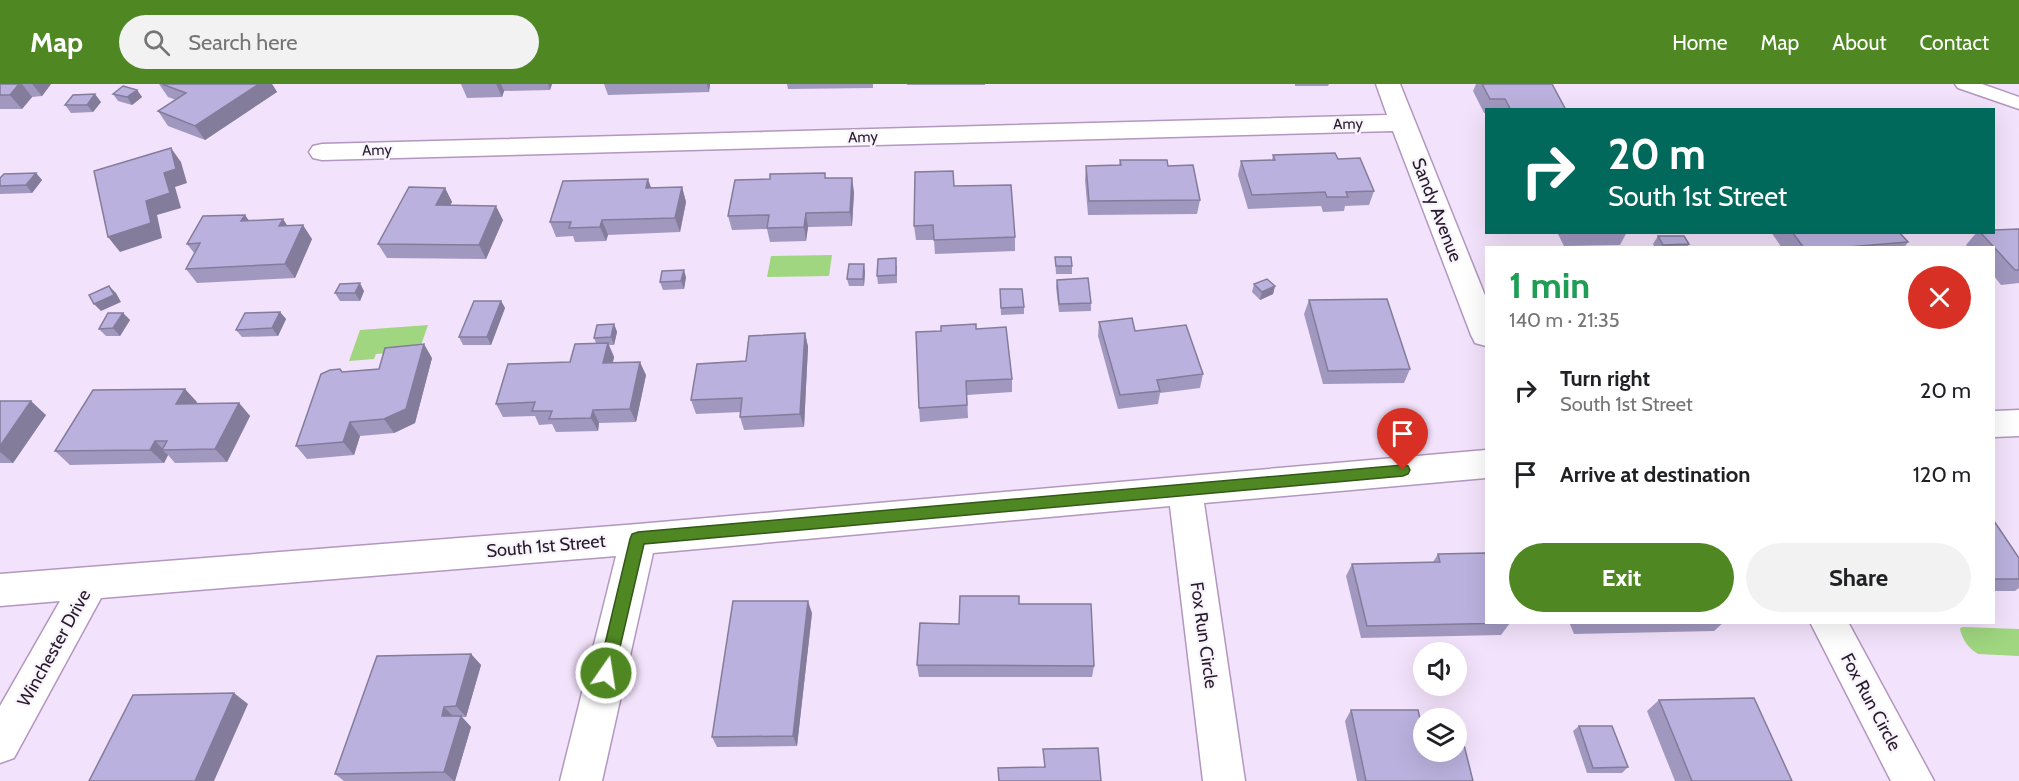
<!DOCTYPE html>
<html lang="en">
<head>
<meta charset="utf-8">
<style>
  body { margin:0; font-family:Cabin,sans-serif; background:#f2f2f2; color:#202124; height:100vh; display:flex; flex-direction:column; font-size:22px; white-space:nowrap }
  * { box-sizing:border-box; margin:0 }
  p { font-size:20px; color:#757577 }
  .icon { flex:none; width:33px; height:33px; fill:none; stroke:currentColor; stroke-width:2; stroke-linecap:round; stroke-linejoin:round }
  .map { position:relative; flex:1; overflow:hidden }
  .panel { position:absolute; left:1485px; top:162px; width:510px; height:378px; display:flex; flex-direction:column; background:#fff; border-radius:0px; box-shadow:0 6px 24px #0002 }
  .panel>* { flex:none }
  .guide { position:absolute; left:1485px; top:24px; width:510px; height:126px; border-radius:0px; box-shadow:0 6px 24px #0002; background:#00695c; color:#fff; overflow:hidden }
  .controls { position:absolute; left:1413px; top:558px; display:grid; gap:12px }
  .controls a { display:grid; place-items:center; width:54px; height:54px; border-radius:50%; background:#fff; box-shadow:0 6px 24px #0002; font-size:30px }
  .pin { position:absolute; display:grid; place-items:center; width:51px; height:51px; color:#fff; margin:-62px -26px; border-radius:50% 50% 50% 0; rotate:-45deg; box-shadow:0 0 6px #0007 }
  .pin .icon { rotate:45deg }
  .me { position:absolute; width:66px; margin:-33px; rotate:13deg; stroke-linejoin:round; filter:drop-shadow(0 0 4px #0008) }
  .turn { display:flex; align-items:center; gap:21px; height:126px; padding:0 24px; font-size:27px }
  .turn .icon { width:78px; height:78px; stroke-width:2.5 }
  .turn b { display:block; font-size:42px; line-height:51px }
  .round { display:grid; place-items:center; flex:none; width:63px; height:63px; border-radius:32px; background:#f2f2f2 }
  .overview { display:flex; align-items:center; justify-content:space-between; height:102px; padding:0 24px }
  h1 { font-size:36px; font-weight:700; line-height:45px; color:#1e9e55 }
  .cta { display:flex; gap:12px; margin-top:auto; padding:12px 24px }
  .cta a { flex:1; height:69px; border-radius:36px; background:#4f8823; color:#fff; font-size:24px; font-weight:700; line-height:69px; text-align:center }
  .cta a+a { background:#f2f2f2; color:#202124 }
  ul { padding:0; list-style:none }
  li { display:flex; align-items:center; gap:18px; height:84px; padding:0 24px }
  li div { flex:1 }
  li b { display:block; font-size:22px }
  li em { font-style:normal }
  header { display:flex; align-items:center; gap:36px; box-sizing:border-box; height:84px; padding:0 30px; background:#4f8823; color:#fff }
  header strong { font-size:28px }
  nav { display:flex; gap:33px; margin-inline-start:auto; font-size:21px }
  .search { width:420px; height:54px; background:#f2f2f2; display:flex; align-items:center; gap:15px; box-sizing:border-box; padding:0 21px; border-radius:33px; color:#757577; font-size:22px }
  .map>svg:first-child { display:block }
</style>
</head>
<body>
<header>
<strong>Map</strong>
<div class="search"><svg class="icon" aria-label="search" viewBox="0 0 24 24"><circle cx="10" cy="10" r="6"/><path d="M15 15l6 6"/></svg>Search here</div>
<nav><a>Home</a><a>Map</a><a>About</a><a>Contact</a></nav>
</header>
<div class="map">
<svg width="2019" height="697" viewBox="0 0 2019 697">
  <rect width="100%" height="100%" fill="#f3e2fb"/>
  <path fill="#9fd67f" d="M832 171 829 192 767 193 771 172Z
    M428 241 419 267 376 270 374 275 349 277 360 246Z
    M1963 543 2019 545V572L1978 570C1969 565 1961 554 1960 544Z"/>
  <g fill="none" stroke-linecap="round" stroke-linejoin="round">
    <g stroke="#b297bf" stroke-width="3">
      <path id="service" d="M1955 0H1982L2019 13V25L1958 4Z"/>
    </g>
    <g stroke="#b297bf" stroke-width="3">
      <path id="minor" d="M1376 0H1400L1486 214V262L1475 259 1471 251 1393 47 322 76 313 74 309 68 313 62 322 60 1387 31Z
        M2019 326V352L1994 353V327Z
        M1486 366V394L1204 419 1245 697H1203L1170 422 653 469 602 697H560L616 472 101 514 14 674 0 679V622L60 517 0 522V490L638 440Z
        M1810 538H1848L1934 697H1891Z"/>
    </g>
    <use href="#service" fill="#fff" fill-rule="evenodd"/>
    <use href="#minor" fill="#fff" fill-rule="evenodd"/>
  </g>
  <path fill="#a198bf" d="M0 0H51L42 12 32 13 22 25H0Z
    M159 0H272L277 8 205 56 168 42 158 27 176 16 168 13Z
    M461 0H552L550 6 504 7 502 13 467 14Z
    M604 0H710L709 8 608 11Z
    M787 0H873V4L788 5Z
    M907 0H985V1H907Z
    M1295 0H1329L1328 2H1295Z
    M1476 0H1552L1566 26H1486V29H1484L1473 7Z
    M137 6 142 13 132 21 118 17 113 10Z
    M101 18 93 28 71 29 65 21Z
    M1273 71 1338 75 1374 107 1369 121 1345 122 1344 127 1323 128 1321 122 1248 125 1238 91 1241 77 1272 76Z
    M1120 76 1168 82 1200 116 1197 130 1088 131 1085 96 1086 82 1119 81Z
    M36 89 42 96 32 109 0 110V94Z
    M826 94 854 108 852 142 808 143 806 157 770 158 767 145 732 146 728 132Z
    M954 102 1015 153V167L935 170 934 156H916L914 142Z
    M682 103 686 118 680 148 608 151 606 157 575 158 573 152 556 153 550 138 651 104Z
    M445 104 452 118 450 121 503 136 486 175 387 174 378 160Z
    M283 135 287 142 312 155 295 194 197 199 186 185 195 170 187 160 249 137Z
    M2019 145V199L2001 201 1994 192V164H1968L1966 161 1977 148H1994Z
    M1557 148H1627L1620 161 1564 162Z
    M1771 148H1899L1908 158 1904 164H1782Z
    M1658 152 1689 160 1687 164H1655L1653 160Z
    M1055 173 1072 182V190H1056Z
    M897 181V199L878 200 877 192Z
    M865 188 864 202H849L847 195Z
    M686 193 684 205 663 206 660 198Z
    M1057 196 1091 219V227L1059 228 1056 203Z
    M1254 200 1275 202 1273 210 1260 216 1252 208Z
    M1000 205 1024 223V230L1001 231Z
    M364 207 360 217H340L335 209Z
    M1309 216 1410 285 1404 299 1323 300 1304 230Z
    M501 217 505 224 491 261H463L459 253Z
    M280 228 286 235 278 252 242 253 236 246Z
    M123 229 130 236 120 252H106L99 245Z
    M1099 238 1135 247 1203 290 1200 304 1160 309 1158 320 1118 325 1098 252Z
    M614 240 617 248 614 261H609L614 273 613 279 646 291 636 338 599 339 598 347 556 348 552 340 539 341 535 332 503 333 496 320 570 278 596 259 594 254Z
    M976 245 1012 295V308L967 311 968 334 920 338 919 324Z
    M805 249 808 263 804 343 744 346 740 333 741 328 696 330 691 316 746 277Z
    M432 274 415 339 394 349 360 352 354 371 307 375 296 362 342 288 379 285Z
    M0 317 46 331 13 379H0Z
    M197 318 196 320 239 319 250 332 227 378 175 379 168 371 164 379 70 381 55 367Z
    M1994 437 2019 474V504L2015 507H1994Z
    M1438 470 1510 539 1501 551 1361 554 1346 492 1352 480 1433 478Z
    M1019 520 1094 582 1092 593H919L917 581 959 540Z
    M812 529 797 662 717 663 712 653Z
    M1569 538H1724L1714 547 1574 550Z
    M471 570 481 581 466 633H462L471 643 455 697H344L335 690Z
    M1659 616 1792 697H1675L1647 627Z
    M1351 626 1422 642 1473 697H1357L1345 637Z
    M1579 642 1628 683 1622 689H1587L1573 647Z"/>
  <path fill="#837c9b" d="M19 0H22L32 13 22 25 10 11Z
    M32 0H51L42 12Z
    M259 0H272L277 8 205 56 195 42Z
    M496 0H501L504 7 502 13Z
    M548 0H552L550 6Z
    M707 0H710L709 8Z
    M137 6 142 13 132 21 127 13Z
    M95 10 101 18 93 28 87 21Z
    M171 64 181 78 187 99 175 103 181 124 157 131 162 154 120 168 108 153 164 89Z
    M36 89 42 96 32 109 26 101Z
    M852 94 854 108 852 142 850 128Z
    M648 95 653 109 646 104Z
    M682 103 686 118 680 148 675 134Z
    M445 104 452 118 443 135 436 121Z
    M496 122 503 136 486 175 479 161Z
    M806 129 808 143 806 157 804 143Z
    M245 131 255 145 241 137Z
    M283 135 292 149 279 142Z
    M602 136 608 151 606 157 600 143Z
    M303 141 312 155 295 194 285 180Z
    M864 180 865 188 864 202 863 195Z
    M684 186 686 193 684 205 681 197Z
    M360 199 364 207 360 217 355 209Z
    M109 202 116 209 121 218 101 227 94 220Z
    M1275 202 1273 210 1260 216 1262 208Z
    M501 217 505 224 491 261 487 253Z
    M280 228 286 235 278 252 272 244Z
    M123 229 130 236 120 252 113 244Z
    M614 240 617 248 614 261 611 253Z
    M805 249 808 263 804 343 800 330Z
    M608 259 614 273 609 292 603 279Z
    M424 260 432 274 415 339 394 349 384 335Z
    M640 278 646 291 636 338 630 325Z
    M185 305 197 318 188 333 176 320Z
    M31 317 46 331 13 379 0 368V362Z
    M239 319 250 332 227 378 215 365Z
    M593 326 599 339 598 347 591 334Z
    M350 338 360 352 354 371 343 358Z
    M155 357 164 366H162L168 371 164 379 150 366Z
    M808 517 812 529 797 662 793 652Z
    M471 570 481 581 466 633 456 622Z
    M234 609 248 620 214 697H195Z
    M444 623 455 634 442 632Z
    M461 632 471 643 455 697H454L444 688Z"/>
  <path fill="#bbb1de" stroke="#837c9b" stroke-width="1.5" d="M0 0H19L10 11H0Z
    M162 0H259L195 42 158 27 186 9Z
    M1482 0H1552L1566 26H1511L1505 15H1490Z
    M123 2 137 6 127 13 113 10Z
    M95 10 87 21H65L73 11Z
    M171 64 176 85 164 89 170 109 146 117 151 139 108 153 94 87Z
    M1335 69 1338 75 1360 74 1374 107 1346 108 1348 113H1327L1325 108 1252 111 1241 77 1275 76 1273 71Z
    M1120 76H1167L1168 82 1193 81 1200 116 1089 117 1086 82 1121 81Z
    M953 87 954 102 1011 101 1015 153 934 156 933 141 914 142 915 88Z
    M36 89 26 101 0 102V94L4 90Z
    M825 89V94H852L850 128 806 129 804 143 767 144 769 131 728 132 735 96 770 95V90Z
    M648 95 646 104 682 103 675 134 602 136 600 143 569 144 571 138H550L563 97Z
    M409 103 445 104 436 121 496 122 479 161 378 160Z
    M245 131 241 137 283 135 279 142 303 141 285 180 186 185 200 159 187 160 203 132Z
    M2019 145V186H2015L1980 148H1994V146Z
    M1792 148H1899L1908 158 1836 164H1804Z
    M1658 152H1684L1689 160 1663 161Z
    M1055 173H1071L1072 182H1056Z
    M896 174V191L877 192 878 175Z
    M849 180H864L863 195H847Z
    M684 186 681 197 660 198 662 187Z
    M1088 194 1091 219 1059 220 1057 196Z
    M1267 195 1275 202 1262 208 1254 200Z
    M360 199 355 209H335L340 200Z
    M109 202 114 211 94 220 89 211Z
    M1000 205H1022L1024 223 1001 224Z
    M1387 215 1410 285 1328 287 1309 216Z
    M474 217H501L487 253H459Z
    M280 228 272 244 236 246 245 229Z
    M108 229H123L113 244 99 245Z
    M1132 234 1135 247 1186 241 1203 290 1157 296 1160 307 1120 311 1099 238Z
    M614 240 611 253 594 254 597 241Z
    M976 240V245L1006 243 1012 295 966 297 967 321 919 324 916 248 941 247V242Z
    M805 249 800 330 740 333 742 314 691 316 697 280 746 277 749 252Z
    M608 259 603 279 640 278 630 325 593 326 591 334 549 335 552 327H532L535 318 496 320 508 280 570 278 575 260Z
    M424 260 406 325 384 335 350 338 343 358 296 362 321 290 330 286 340 285 342 288 379 285 385 264Z
    M185 305 176 320 239 319 215 365 162 366 167 357H155L150 366 55 367 93 306Z
    M0 317H31L0 362Z
    M1994 437 2019 474V495H1994Z
    M1485 469 1486 472V538L1510 539 1367 542 1352 480 1440 478 1438 470Z
    M960 512H1019V520H1091L1094 582 917 581 920 539 959 540Z
    M733 517H808L793 652 712 653Z
    M471 570 456 622 444 623 442 632H461L444 688 335 690 377 572Z
    M234 609 195 697H89L133 611Z
    M1754 614 1792 697H1692L1659 616Z
    M1351 626H1418L1422 642H1424V668H1456V641H1459L1473 697H1366Z
    M1579 642H1612L1628 683 1593 684Z
    M1098 664 1101 697H999L998 684 1045 683 1043 665Z"/>
  <path fill="#4f8823" stroke="#335817" stroke-width="1.5" d="M1403 381 1408 382 1410 386 1408 390 1403 392 644 460 614 589 611 595 606 597 600 595 598 589 630 455 632 450 638 448Z"/>
  <g text-anchor="middle" stroke-width="4.5" stroke-linejoin="round" paint-order="stroke">
    <g font-size="15" fill="#251a2a" stroke="#f9f4fc">
      <text transform="translate(1348 40) rotate(-1)" y="5">Amy</text>
      <text transform="translate(863 53) rotate(-2)" y="5">Amy</text>
      <text transform="translate(377 66) rotate(-2)" y="5">Amy</text>
    </g>
    <g font-size="18" fill="#251a2a" stroke="#f9f4fc">
      <text transform="translate(1437 126) rotate(69)" y="6">Sandy Avenue</text>
      <text transform="translate(546 462) rotate(-5)" y="6">South 1st Street</text>
      <text transform="translate(1204 551) rotate(82)" y="6">Fox Run Circle</text>
      <text transform="translate(54 564) rotate(-61)" y="6">Winchester Drive</text>
      <text transform="translate(1871 618) rotate(62)" y="6">Fox Run Circle</text>
    </g>
  </g>
</svg>
<div class="controls">
<a><svg class="icon" aria-label="sound" viewBox="0 0 24 24"><path d="M4 9h4l5-4v14l-5-4H4zM17 9q2 3 0 6"/></svg></a>
<a><svg class="icon" aria-label="layers" viewBox="0 0 24 24"><path d="M12 4l9 5-9 5-9-5zM3 14l9 5 9-5"/></svg></a>
</div>
<div class="pin" style="left:1403px;top:386px;background:#d93025"><svg class="icon" aria-label="arrive" viewBox="0 0 24 24"><path d="M6 21V4h12l-3 4 3 4H6"/></svg></div>
<svg class="me" style="left:606px;top:589px" viewBox="-20 -20 40 40"><circle r="17" fill="#4f8823" stroke="#fff" stroke-width="3"/><path d="M0-11L8 9 0 5-8 9z" fill="#fff"/></svg>
<div class="guide">
<div class="turn"><svg class="icon" aria-label="right" viewBox="0 0 24 24"><path d="M7 20v-9h11M14 6l5 5-5 5"/></svg><div><b>20 m</b>South 1st Street</div></div>
</div>
<section class="panel">
<div class="overview"><div><h1>1 min</h1><p>140 m · 21:35</p></div><a class="round" style="background:#d93025;color:#fff"><svg class="icon" aria-label="close" viewBox="0 0 24 24"><path d="M6 6l12 12M18 6L6 18"/></svg></a></div>
<ul>
<li><svg class="icon" aria-label="right" viewBox="0 0 24 24"><path d="M7 20v-9h11M14 6l5 5-5 5"/></svg><div><b>Turn right</b><p>South 1st Street</p></div><em>20 m</em></li>
<li><svg class="icon" aria-label="arrive" viewBox="0 0 24 24"><path d="M6 21V4h12l-3 4 3 4H6"/></svg><div><b>Arrive at destination</b></div><em>120 m</em></li>
</ul>
<div class="cta"><a>Exit</a><a>Share</a></div>
</section>
</div>
</body>
</html>
